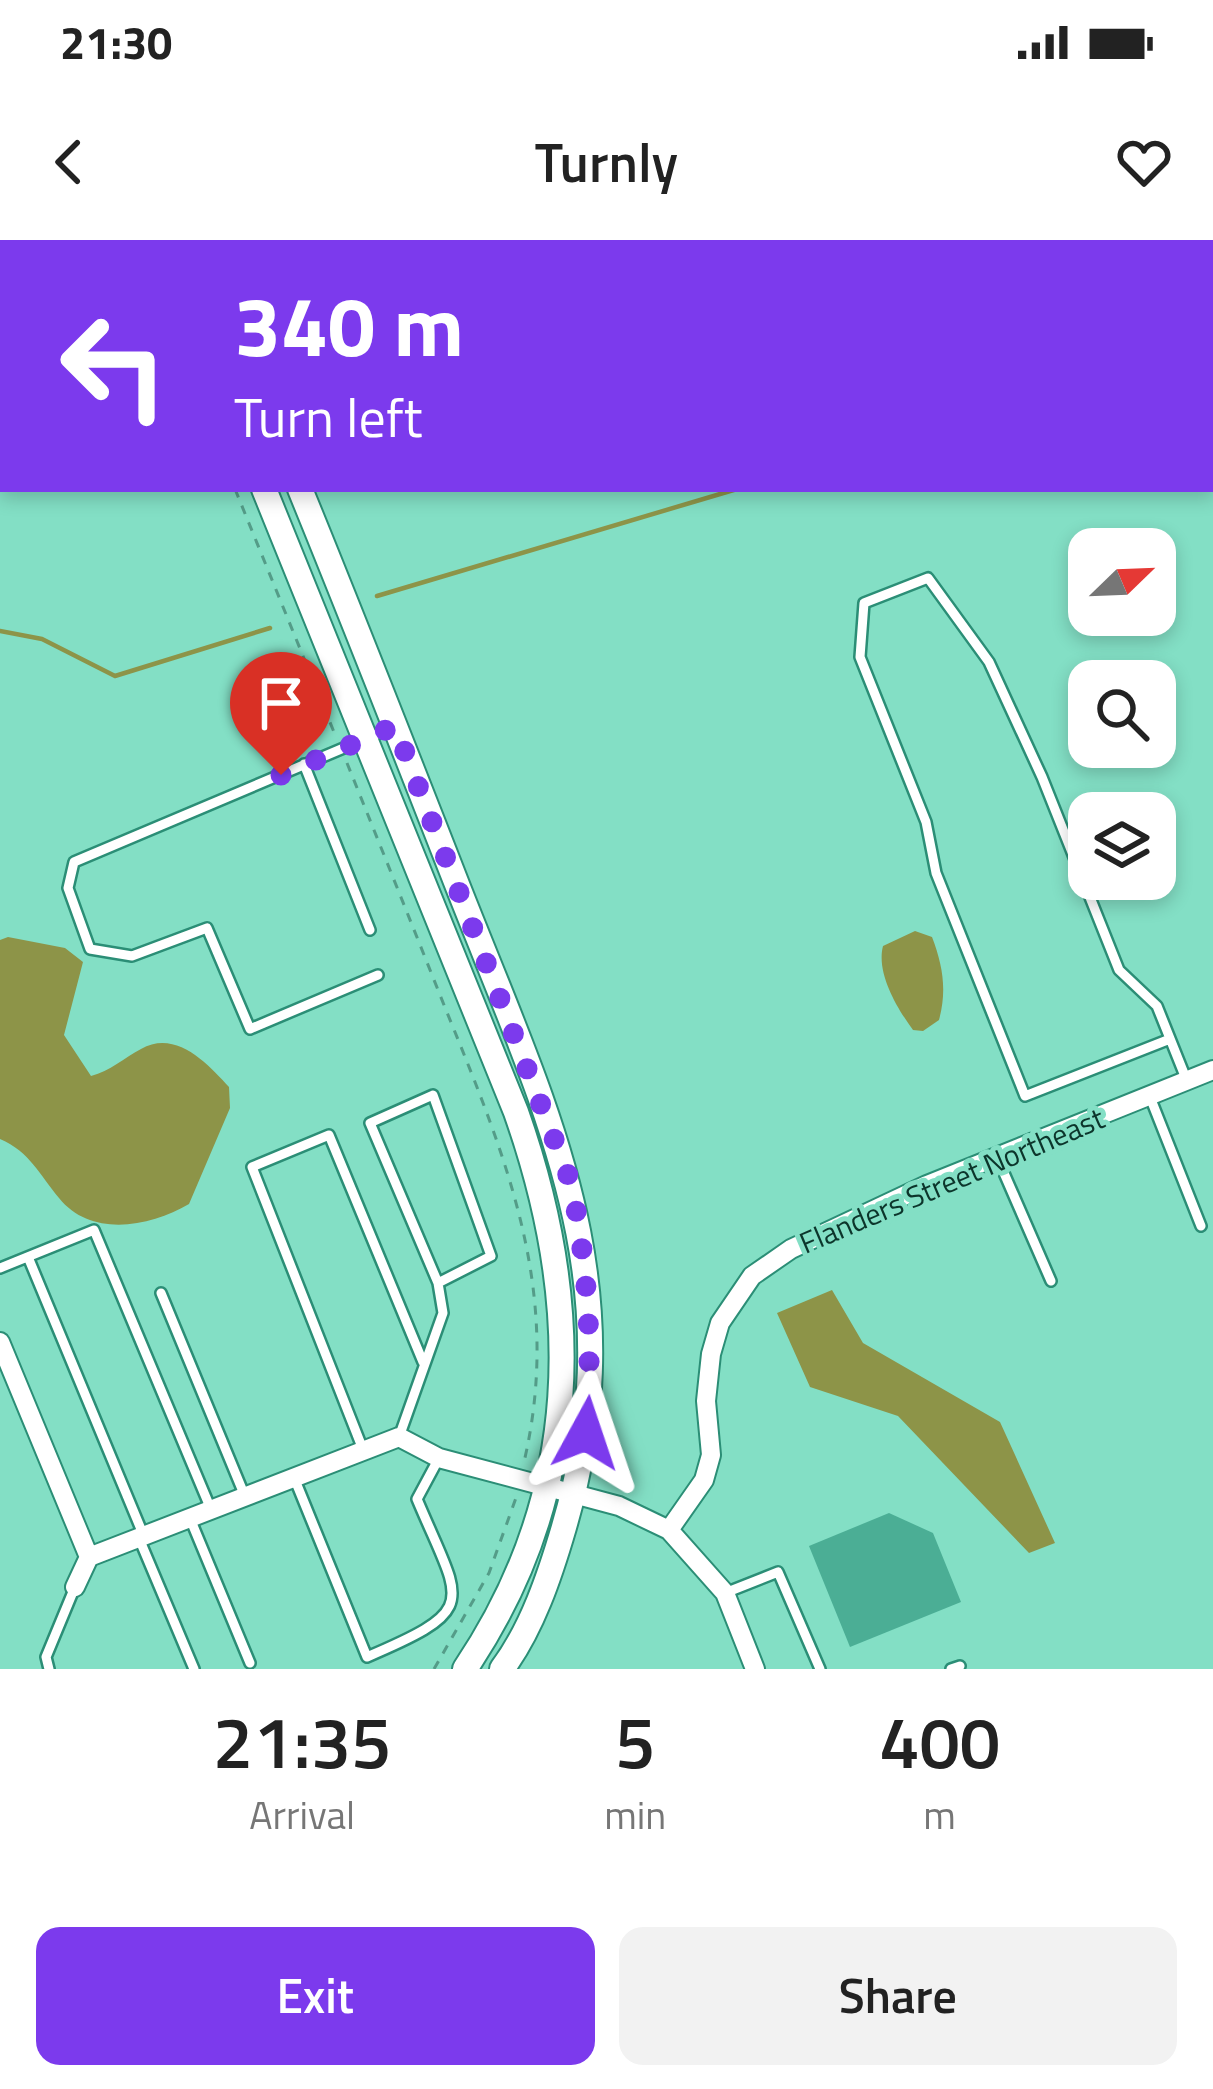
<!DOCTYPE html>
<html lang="en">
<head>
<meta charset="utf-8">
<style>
  body { margin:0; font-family:"Titillium Web",sans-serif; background:#f2f2f2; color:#222; height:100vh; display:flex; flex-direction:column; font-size:45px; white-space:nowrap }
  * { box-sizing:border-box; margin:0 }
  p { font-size:39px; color:#767676 }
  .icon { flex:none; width:66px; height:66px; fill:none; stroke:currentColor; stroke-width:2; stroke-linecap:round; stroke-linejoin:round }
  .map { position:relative; height:1429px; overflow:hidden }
  .panel { display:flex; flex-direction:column; background:#fff; flex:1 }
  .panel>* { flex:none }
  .guide { position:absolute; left:0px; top:0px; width:1215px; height:252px; box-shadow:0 6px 18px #0003; background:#7c3aed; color:#fff; overflow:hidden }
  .needle { width:78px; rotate:67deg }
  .tools { position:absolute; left:1068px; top:288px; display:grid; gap:24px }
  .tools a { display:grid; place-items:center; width:108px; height:108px; border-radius:24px; background:#fff; box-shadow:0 6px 18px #0003; font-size:60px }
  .pin { position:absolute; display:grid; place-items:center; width:102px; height:102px; color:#fff; margin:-123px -51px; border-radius:50% 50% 50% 0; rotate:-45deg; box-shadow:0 0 12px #0007 }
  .pin .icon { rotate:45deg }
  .me { position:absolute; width:132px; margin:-66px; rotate:5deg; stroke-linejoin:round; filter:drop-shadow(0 0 9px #0008) }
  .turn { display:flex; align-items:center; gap:42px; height:252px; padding:0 36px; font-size:54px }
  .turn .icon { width:156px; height:156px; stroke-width:2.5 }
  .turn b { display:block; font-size:84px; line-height:102px }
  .eta { display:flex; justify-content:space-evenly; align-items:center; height:204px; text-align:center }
  .eta b { font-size:72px; font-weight:600; line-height:84px }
  .button { display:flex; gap:24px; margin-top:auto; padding:24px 36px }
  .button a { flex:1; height:138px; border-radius:24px; background:#7c3aed; color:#fff; font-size:48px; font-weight:600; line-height:138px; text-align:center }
  .button a+a { background:#f2f2f2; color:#222 }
  .status { display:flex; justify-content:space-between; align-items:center; height:84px; padding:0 60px; background:#fff; direction:ltr }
  .status svg { height:33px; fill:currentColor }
  header { display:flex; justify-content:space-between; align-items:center; height:156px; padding:0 36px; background:#fff; font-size:54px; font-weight:600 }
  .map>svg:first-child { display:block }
</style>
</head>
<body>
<div class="status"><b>21:30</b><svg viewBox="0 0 49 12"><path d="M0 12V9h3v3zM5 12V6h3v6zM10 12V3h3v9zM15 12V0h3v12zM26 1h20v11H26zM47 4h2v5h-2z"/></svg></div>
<header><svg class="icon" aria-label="back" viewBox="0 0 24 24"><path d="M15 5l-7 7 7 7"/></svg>Turnly<svg class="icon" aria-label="heart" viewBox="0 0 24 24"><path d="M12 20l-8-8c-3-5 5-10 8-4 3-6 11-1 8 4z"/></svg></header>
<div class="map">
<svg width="1213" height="1429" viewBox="0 0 1213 1429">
  <rect width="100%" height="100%" fill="#83dfc5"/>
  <path fill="#8d9448" d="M915 691 932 697C943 726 947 750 939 780L923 791 913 790C897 768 876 733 883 706Z
    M8 697 65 708 83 722 64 795 91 836C110 831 124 818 141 809 176 789 208 824 229 847L230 868 189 964C150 987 91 998 59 958 39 934 30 912 0 899V700Z
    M832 1050 863 1103 1000 1182 1055 1303 1029 1313 898 1176 810 1147 777 1073Z"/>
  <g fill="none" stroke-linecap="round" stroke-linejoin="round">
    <path stroke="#8d9448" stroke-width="4.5" d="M1212 101 1213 100
      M377 356 737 249
      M0 391 42 399 115 436 270 388"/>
  </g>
  <path fill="#4bae95" d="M889 1273 933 1293 961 1362 850 1407 809 1306Z"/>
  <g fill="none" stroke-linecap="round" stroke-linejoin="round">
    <g stroke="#2b8e76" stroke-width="14">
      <path id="lane" d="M22 0 23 3
        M408 0 409 3
        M277 3 284 0
        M0 71 3 70
        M304 524 370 690
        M378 735 250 789 207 688 132 716 90 709 68 648 74 622 391 488
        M1170 799 1025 856 936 633 926 582 860 417 864 363 928 338 989 422 1042 537 1119 730 1157 766 1187 841
        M1150 857 1201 986
        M997 917 1051 1041
        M28 1017 143 1294
        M0 1028 94 990 210 1267
        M161 1053 244 1254
        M399 1197 443 1073 438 1043 491 1016 433 855 370 883 438 1043
        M362 1207 252 927 329 895 423 1122
        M295 1240 367 1417C482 1368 461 1364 417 1259L439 1218
        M189 1276 250 1423
        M138 1296 194 1429
        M725 1353 778 1332 820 1429
        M49 1429 46 1417 75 1347
        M951 1429 960 1426"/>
    </g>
    <g stroke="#2b8e76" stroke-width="22">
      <path id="street" d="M0 1102 89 1317
        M669 1290 704 1240 711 1215 706 1161 711 1114 720 1083 752 1036 791 1009 927 945 1213 830
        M75 1347 89 1317 399 1197 439 1218 619 1266 669 1290 725 1353 755 1429"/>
    </g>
    <g stroke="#2b8e76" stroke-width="28">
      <path id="secondary" d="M164 0 165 3
        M198 0 199 3
        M264 249 516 872C584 1065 583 1254 465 1429
        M300 249C354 381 406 514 458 647 546 871 636 1042 564 1287 550 1335 532 1389 502 1429"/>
    </g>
    <path stroke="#549c88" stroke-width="3" stroke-dasharray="9 9" stroke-linecap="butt" d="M135 0 136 3
      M235 249 336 497
      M347 523C380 605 413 687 446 770 508 922 563 1055 524 1222
      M434 1429 489 1333 517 1255"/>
    <use href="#lane" stroke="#fff" stroke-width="9"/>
    <use href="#street" stroke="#fff" stroke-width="18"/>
    <use href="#secondary" stroke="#fff" stroke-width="24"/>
  </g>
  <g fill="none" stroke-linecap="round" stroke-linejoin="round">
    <path stroke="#7c3aed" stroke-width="21" stroke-dasharray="0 37.8" d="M281 535 395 486 571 943C588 1028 593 1107 586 1193"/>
  </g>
  <g text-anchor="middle" stroke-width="10" stroke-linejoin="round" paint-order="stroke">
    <g font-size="30" fill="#0c352b" stroke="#83dfc5">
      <text transform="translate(952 941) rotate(-23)" y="10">Flanders Street Northeast</text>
    </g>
  </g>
</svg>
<div class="tools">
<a><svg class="needle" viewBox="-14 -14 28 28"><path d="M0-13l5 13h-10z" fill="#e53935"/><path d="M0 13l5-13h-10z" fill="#767676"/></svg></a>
<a><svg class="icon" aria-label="search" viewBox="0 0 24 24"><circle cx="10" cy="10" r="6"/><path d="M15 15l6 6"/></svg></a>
<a><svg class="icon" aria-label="layers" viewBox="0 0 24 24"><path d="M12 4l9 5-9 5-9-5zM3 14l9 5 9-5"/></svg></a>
</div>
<div class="pin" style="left:281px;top:535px;background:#d93025"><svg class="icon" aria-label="arrive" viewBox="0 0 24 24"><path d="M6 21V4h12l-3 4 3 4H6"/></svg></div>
<svg class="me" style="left:586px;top:1193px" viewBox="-20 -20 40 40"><path d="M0-17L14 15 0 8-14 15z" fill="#7c3aed" stroke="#fff" stroke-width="4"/></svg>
<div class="guide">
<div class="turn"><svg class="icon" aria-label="left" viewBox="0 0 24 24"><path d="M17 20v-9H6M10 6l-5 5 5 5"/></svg><div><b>340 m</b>Turn left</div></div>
</div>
</div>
<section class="panel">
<div class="eta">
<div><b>21:35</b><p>Arrival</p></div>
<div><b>5</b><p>min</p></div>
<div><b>400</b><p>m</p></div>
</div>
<div class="button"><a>Exit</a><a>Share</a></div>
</section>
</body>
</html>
